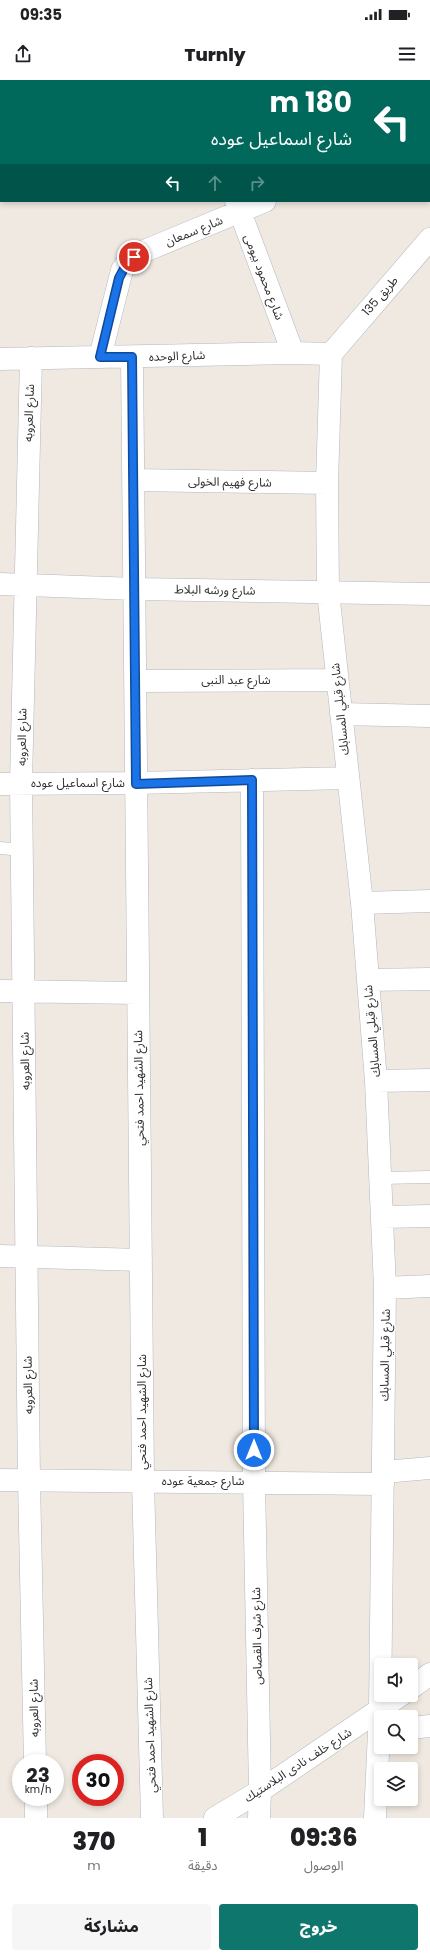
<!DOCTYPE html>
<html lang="ar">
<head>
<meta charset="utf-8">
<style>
  body { margin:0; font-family:Poppins,"Noto Sans Arabic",sans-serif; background:#f6f6f6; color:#202124; direction:rtl; height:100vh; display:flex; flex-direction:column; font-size:15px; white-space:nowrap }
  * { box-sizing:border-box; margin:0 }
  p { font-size:13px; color:#757577 }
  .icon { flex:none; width:22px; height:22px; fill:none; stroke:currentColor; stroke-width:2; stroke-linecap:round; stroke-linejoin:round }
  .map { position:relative; height:1738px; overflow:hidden; direction:ltr }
  .details { display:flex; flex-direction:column; background:#fff; flex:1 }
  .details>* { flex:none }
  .top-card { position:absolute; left:0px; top:0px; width:430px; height:122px; box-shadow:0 2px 6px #0003; direction:rtl; background:#00695c; color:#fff; overflow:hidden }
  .tools { position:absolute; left:374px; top:1578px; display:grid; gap:8px }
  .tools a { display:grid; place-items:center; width:44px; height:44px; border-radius:4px; background:#fff; box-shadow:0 2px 6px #0003; font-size:20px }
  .speed { position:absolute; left:12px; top:1674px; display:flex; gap:8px; font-size:20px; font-weight:700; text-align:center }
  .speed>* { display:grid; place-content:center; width:52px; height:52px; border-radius:50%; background:#fff; box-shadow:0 2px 6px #0003; line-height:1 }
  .speed small { font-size:10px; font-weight:400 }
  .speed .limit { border:6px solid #d22; background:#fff; color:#111 }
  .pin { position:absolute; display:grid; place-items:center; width:34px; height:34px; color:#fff; margin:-17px; border:2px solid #fff; border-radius:50%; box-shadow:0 1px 4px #0007 }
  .me { position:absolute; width:44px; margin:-22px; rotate:0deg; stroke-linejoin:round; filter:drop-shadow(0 0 3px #0008) }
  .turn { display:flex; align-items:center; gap:14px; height:84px; padding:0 12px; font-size:18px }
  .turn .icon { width:52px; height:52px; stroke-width:2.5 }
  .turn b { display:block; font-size:28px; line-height:34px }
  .lanes { display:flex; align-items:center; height:38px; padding:0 12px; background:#0003; justify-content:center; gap:20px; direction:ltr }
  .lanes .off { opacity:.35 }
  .eta { display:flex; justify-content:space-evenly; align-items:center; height:68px; text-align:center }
  .eta b { font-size:24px; font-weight:800; line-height:28px }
  .primary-button { display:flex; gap:8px; margin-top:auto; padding:8px 12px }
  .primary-button a { flex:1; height:46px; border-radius:4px; background:#0f766e; color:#fff; font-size:16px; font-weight:800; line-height:46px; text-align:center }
  .primary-button a+a { background:#f6f6f6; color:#202124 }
  .status { display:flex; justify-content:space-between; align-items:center; height:28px; padding:0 20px; background:#fff; direction:ltr }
  .status svg { height:11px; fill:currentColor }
  header { display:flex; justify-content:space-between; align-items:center; height:52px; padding:0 12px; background:#fff; font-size:18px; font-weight:800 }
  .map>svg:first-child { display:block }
</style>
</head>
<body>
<div class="status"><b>09:35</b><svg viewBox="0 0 49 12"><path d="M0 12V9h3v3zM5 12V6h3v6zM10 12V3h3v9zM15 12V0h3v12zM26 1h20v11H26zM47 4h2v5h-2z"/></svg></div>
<header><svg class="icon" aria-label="menu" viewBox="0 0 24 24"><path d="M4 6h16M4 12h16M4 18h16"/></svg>Turnly<svg class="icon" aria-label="share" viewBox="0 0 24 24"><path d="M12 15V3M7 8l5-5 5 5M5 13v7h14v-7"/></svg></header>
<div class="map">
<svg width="430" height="1738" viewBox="0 0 430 1738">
  <rect width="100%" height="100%" fill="#efe9e1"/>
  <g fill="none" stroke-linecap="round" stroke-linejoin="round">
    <g stroke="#b4b7c1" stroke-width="13">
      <path id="lane" d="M0 768 22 770
        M381 1098 430 1097"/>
    </g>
    <g stroke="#b4b7c1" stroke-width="23">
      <path id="street" d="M172 0 173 1
        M236 121 293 273
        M331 274 327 403 328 512 362 823 368 900 376 1001 385 1208 380 1630 375 1738
        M331 274 430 159
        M100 277 122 190 127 183 142 172 265 121
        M132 277 143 1401 152 1738
        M31 278 21 703 29 1400 35 1683
        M0 279 293 273 331 274
        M134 400 327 403
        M0 504 135 509 430 514
        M136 601 337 600
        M341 634 430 636
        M252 700 254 1401 260 1711 259 1738
        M0 704 136 703 348 698
        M362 823 430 821
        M368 900 430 899
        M0 911 138 913
        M376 1001 430 1000
        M383 1137 430 1136
        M0 1176 141 1180
        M385 1208 430 1206
        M384 1392 430 1388
        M0 1400 383 1404
        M411 1608 430 1594
        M411 1648 430 1646
        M36 1717V1738
        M215 1738 260 1711 401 1615"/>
    </g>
    <g stroke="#b4b7c1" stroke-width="23">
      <path id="secondary" d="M214 1 217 0
        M0 94H1"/>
    </g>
    <use href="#lane" stroke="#fff" stroke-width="12"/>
    <use href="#street" stroke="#fff" stroke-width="22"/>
    <use href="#secondary" stroke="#fff" stroke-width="22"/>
  </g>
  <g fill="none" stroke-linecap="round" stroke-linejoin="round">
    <g stroke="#114b97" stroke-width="10">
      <path id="route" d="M134 177 127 183 119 198 100 277H132L136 704 252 700 254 1370"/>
    </g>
    <use href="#route" stroke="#1a73e8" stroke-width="7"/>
  </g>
  <g text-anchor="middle" stroke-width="3" stroke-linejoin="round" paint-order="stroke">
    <g font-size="12" fill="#2e2e2e" stroke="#fff">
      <text transform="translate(194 151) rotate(-22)" y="4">شارع سمعان</text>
      <text transform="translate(264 197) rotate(69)" y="4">شارع محمود بيومى</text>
      <text transform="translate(380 216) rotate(-49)" y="4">طريق 135</text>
      <text transform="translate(177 276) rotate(-2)" y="4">شارع الوحده</text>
      <text transform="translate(29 333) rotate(-88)" y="4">شارع العروبه</text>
      <text transform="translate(230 402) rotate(1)" y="4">شارع فهيم الخولى</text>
      <text transform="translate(215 510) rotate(1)" y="4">شارع ورشه البلاط</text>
      <text x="236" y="604">شارع عبد النبى</text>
      <text transform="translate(340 629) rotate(-96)" y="4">شارع قبلي المسابك</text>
      <text transform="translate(22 657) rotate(-89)" y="4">شارع العروبه</text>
      <text x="78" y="707">شارع اسماعيل عوده</text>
      <text transform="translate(372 951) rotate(-95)" y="4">شارع قبلي المسابك</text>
      <text transform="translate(25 981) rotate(-91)" y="4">شارع العروبه</text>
      <text transform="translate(139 1008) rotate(-91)" y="4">شارع الشهيد احمد فتحي</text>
      <text transform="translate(385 1275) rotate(-89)" y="4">شارع قبلي المسابك</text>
      <text transform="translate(28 1305) rotate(-91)" y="4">شارع العروبه</text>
      <text transform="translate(142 1332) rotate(-90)" y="4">شارع الشهيد احمد فتحي</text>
      <text x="203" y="1405">شارع جمعية عوده</text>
      <text transform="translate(257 1556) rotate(-91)" y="4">شارع شرف القصاص</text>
      <text transform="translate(34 1628) rotate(-91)" y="4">شارع العروبه</text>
      <text transform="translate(150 1655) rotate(-92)" y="4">شارع الشهيد احمد فتحي</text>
      <text transform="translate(298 1685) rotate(-33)" y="4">شارع خلف نادى البلاستيك</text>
    </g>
  </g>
</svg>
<div class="tools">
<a><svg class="icon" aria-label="sound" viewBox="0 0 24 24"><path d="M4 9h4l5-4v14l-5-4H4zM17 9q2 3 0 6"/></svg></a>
<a><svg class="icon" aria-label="search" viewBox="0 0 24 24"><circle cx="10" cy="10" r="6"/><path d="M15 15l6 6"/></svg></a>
<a><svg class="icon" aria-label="layers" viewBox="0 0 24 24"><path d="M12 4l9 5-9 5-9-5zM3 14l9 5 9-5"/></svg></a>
</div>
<div class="speed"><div>23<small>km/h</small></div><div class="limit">30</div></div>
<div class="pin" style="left:134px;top:177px;background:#d93025"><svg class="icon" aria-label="arrive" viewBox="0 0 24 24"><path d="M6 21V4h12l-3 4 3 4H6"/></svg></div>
<svg class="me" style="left:254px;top:1370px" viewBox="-20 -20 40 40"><circle r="17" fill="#1a73e8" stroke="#fff" stroke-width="3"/><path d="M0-11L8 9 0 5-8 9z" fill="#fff"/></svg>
<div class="top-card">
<div class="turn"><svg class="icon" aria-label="left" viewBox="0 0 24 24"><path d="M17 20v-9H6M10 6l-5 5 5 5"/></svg><div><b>180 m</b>شارع اسماعيل عوده</div></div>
<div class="lanes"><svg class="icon" aria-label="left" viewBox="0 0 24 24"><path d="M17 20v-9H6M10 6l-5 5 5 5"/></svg><svg class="icon off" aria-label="ahead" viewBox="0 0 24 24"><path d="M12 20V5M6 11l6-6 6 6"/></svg><svg class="icon off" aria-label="right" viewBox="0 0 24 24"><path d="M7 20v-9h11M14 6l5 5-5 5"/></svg></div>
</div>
</div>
<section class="details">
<div class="eta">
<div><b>09:36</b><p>الوصول</p></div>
<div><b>1</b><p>دقيقة</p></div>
<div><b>370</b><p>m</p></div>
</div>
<div class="primary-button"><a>خروج</a><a>مشاركة</a></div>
</section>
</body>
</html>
